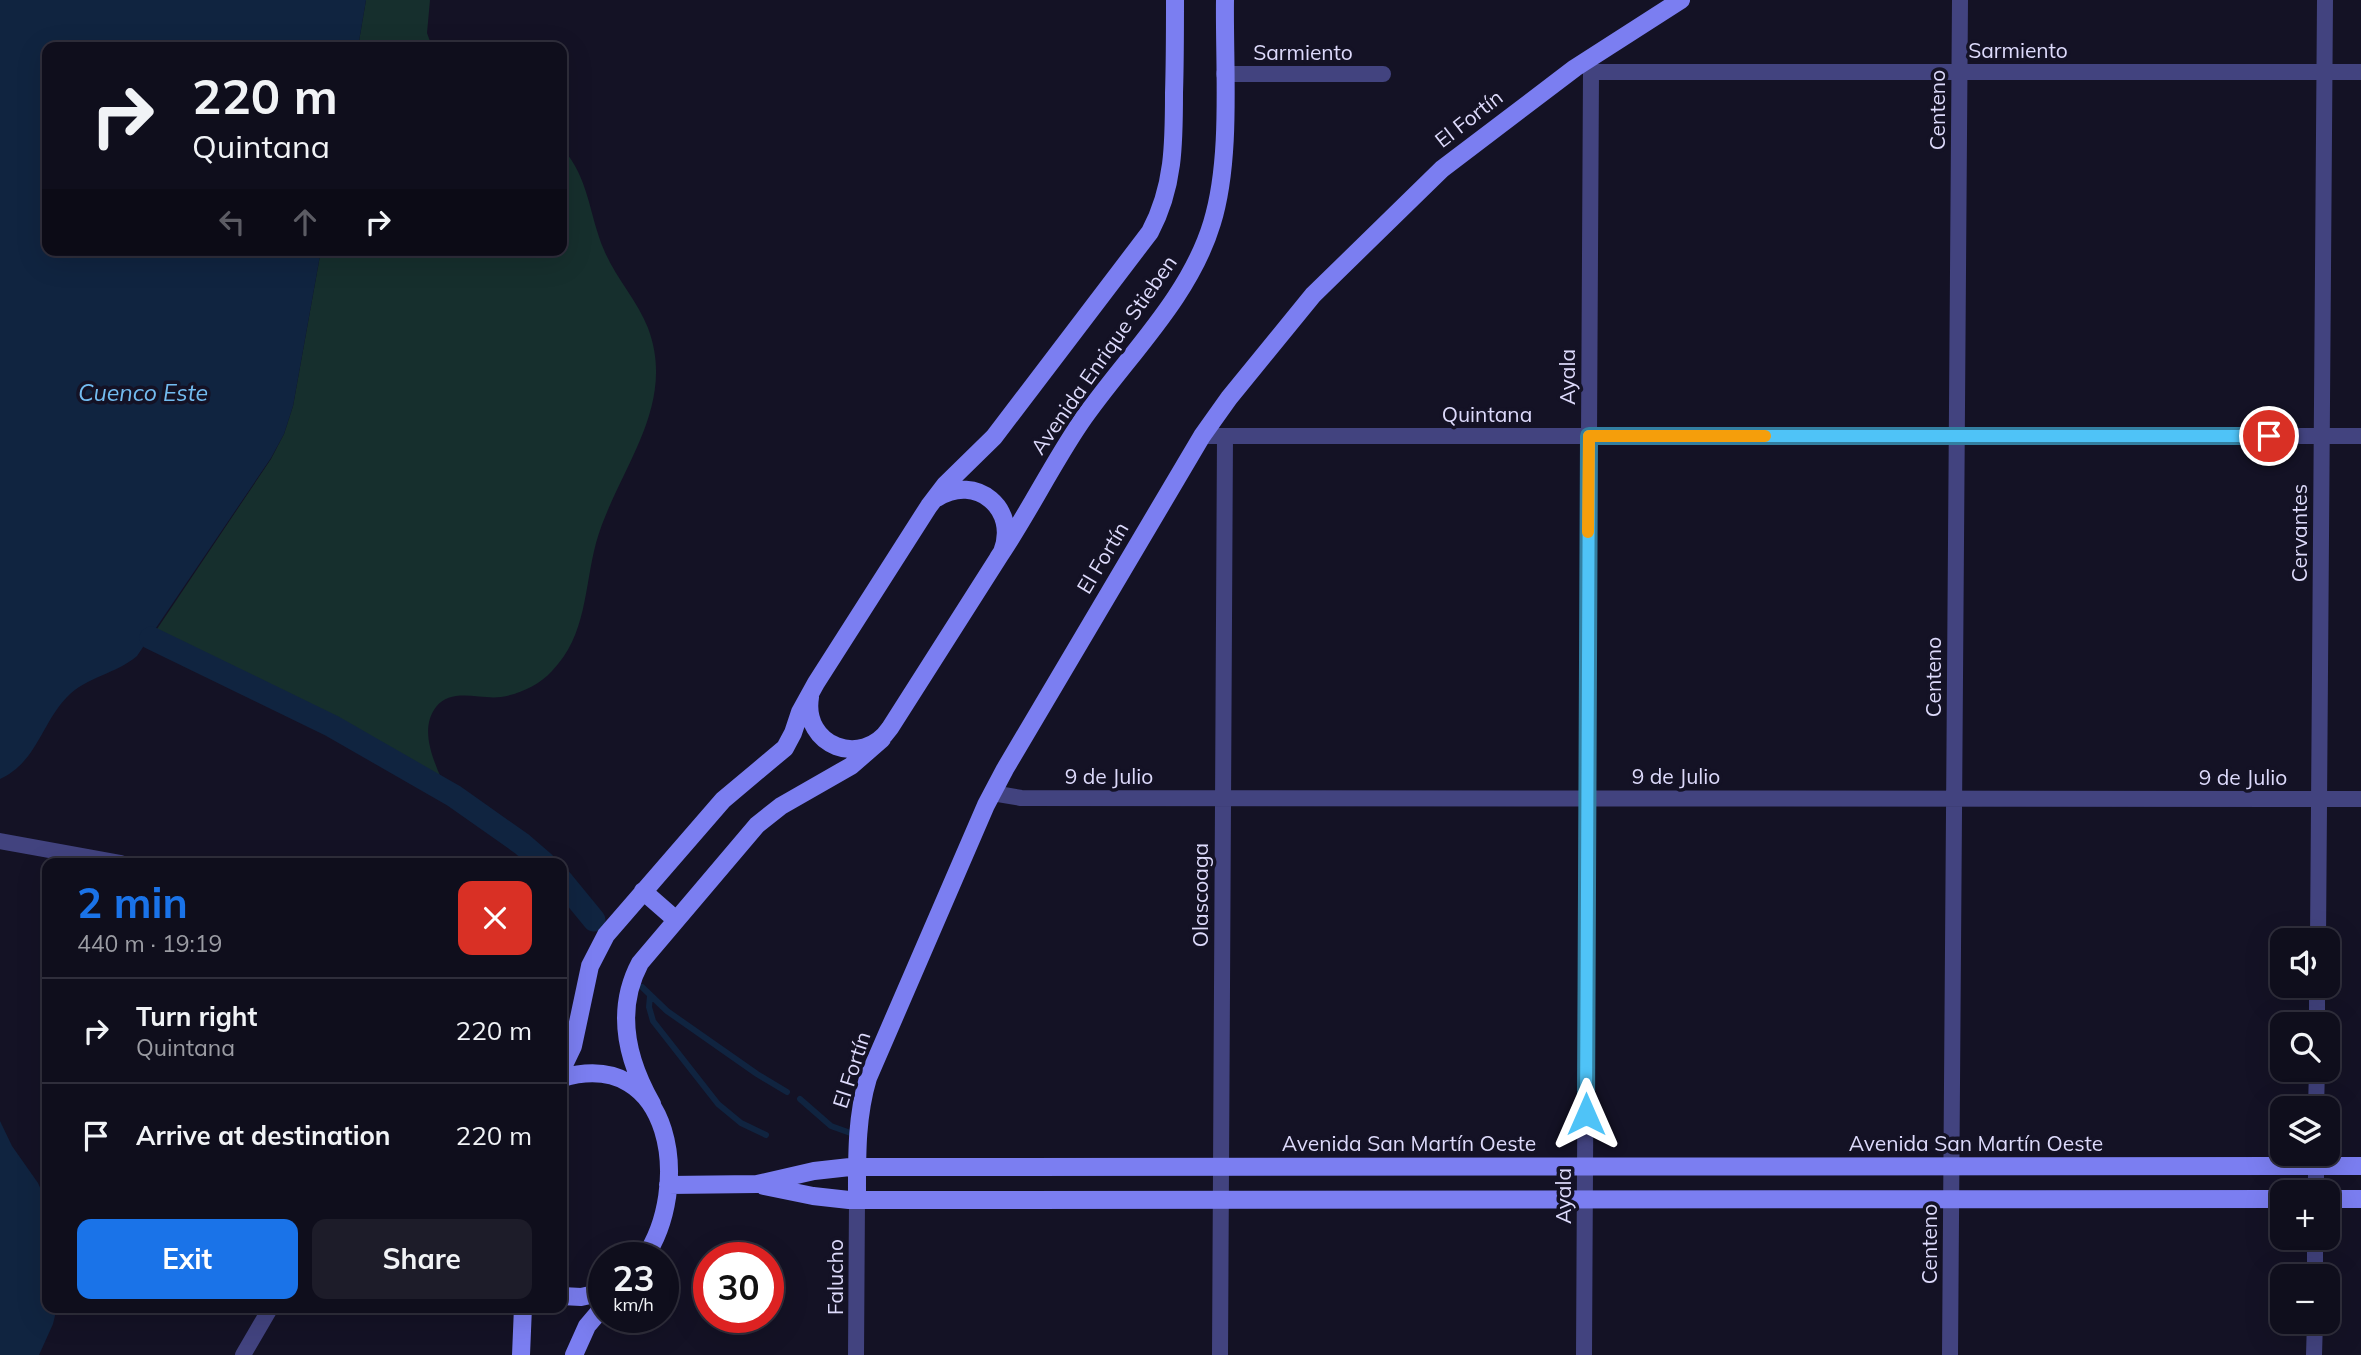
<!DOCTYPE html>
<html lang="en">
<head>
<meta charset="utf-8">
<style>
  body { margin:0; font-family:Mulish,sans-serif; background:#1d1c29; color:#f1f3f6; height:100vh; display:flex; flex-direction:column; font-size:26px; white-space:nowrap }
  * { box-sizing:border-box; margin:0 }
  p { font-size:23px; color:#9b9ca3 }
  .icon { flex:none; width:38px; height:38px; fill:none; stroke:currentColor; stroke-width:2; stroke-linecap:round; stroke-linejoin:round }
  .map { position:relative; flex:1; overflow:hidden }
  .panel { position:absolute; left:42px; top:858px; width:525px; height:455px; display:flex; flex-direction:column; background:#0f0e1c; border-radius:14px; box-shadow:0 7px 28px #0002,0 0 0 2px #2f2e3b }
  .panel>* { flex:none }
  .banner { position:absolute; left:42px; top:42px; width:525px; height:214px; border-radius:14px; box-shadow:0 7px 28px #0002,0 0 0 2px #2f2e3b; background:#0f0e1c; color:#f1f3f6; overflow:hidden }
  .controls { position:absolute; left:2270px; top:928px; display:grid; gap:14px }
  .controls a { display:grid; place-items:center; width:70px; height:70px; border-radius:14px; background:#0f0e1c; box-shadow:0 7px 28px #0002,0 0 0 2px #2f2e3b; font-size:35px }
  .speed { position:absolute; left:588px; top:1242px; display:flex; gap:14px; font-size:35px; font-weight:700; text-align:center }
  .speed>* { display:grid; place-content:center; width:91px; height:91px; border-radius:50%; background:#0f0e1c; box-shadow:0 7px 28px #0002,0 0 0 2px #2f2e3b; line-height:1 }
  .speed small { font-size:18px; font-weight:400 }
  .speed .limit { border:10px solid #d22; background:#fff; color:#111 }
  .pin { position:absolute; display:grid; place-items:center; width:60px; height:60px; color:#fff; margin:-30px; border:4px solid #fff; border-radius:50%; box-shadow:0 2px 7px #0007 }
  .me { position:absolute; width:77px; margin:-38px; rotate:0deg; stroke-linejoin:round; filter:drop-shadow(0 0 5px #0008) }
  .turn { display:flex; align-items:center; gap:24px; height:147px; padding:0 35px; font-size:32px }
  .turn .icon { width:91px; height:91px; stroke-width:2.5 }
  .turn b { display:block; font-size:49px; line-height:60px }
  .lanes { display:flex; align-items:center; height:66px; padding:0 35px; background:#0003; justify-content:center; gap:35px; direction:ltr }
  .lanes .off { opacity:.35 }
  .round { display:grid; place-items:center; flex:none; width:74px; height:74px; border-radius:14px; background:#1d1c29 }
  .head { display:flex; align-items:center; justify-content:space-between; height:119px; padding:0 35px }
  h1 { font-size:42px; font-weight:700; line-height:52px; color:#1a73e8 }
  .primary-button { display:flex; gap:14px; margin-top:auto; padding:14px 35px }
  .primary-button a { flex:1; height:80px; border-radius:14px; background:#1a73e8; color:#fff; font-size:28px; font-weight:700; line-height:80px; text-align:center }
  .primary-button a+a { background:#1d1c29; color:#f1f3f6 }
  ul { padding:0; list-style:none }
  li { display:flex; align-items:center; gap:21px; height:105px; padding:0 35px; border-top:2px solid #2f2e3b }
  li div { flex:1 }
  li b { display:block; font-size:26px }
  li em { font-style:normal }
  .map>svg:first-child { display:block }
</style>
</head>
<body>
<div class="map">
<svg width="2361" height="1355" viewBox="0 0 2361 1355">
  <rect width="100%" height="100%" fill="#141225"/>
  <path fill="#162f2d" d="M366 0H430L427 33 432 47H358Z
    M562 148C589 177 589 215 604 250 615 277 637 300 648 328 678 408 616 471 596 543 584 588 587 635 552 671 539 685 520 694 501 697 480 700 452 687 436 707 417 732 437 767 447 792L317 718 151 638 271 459 284 434 293 406 321 250H562Z"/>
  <path fill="#102440" d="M0 0H366L358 47H47V250H321L293 406 284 434 271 458 137 656C116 674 86 677 67 697 41 724 37 762 0 779Z
    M0 1121 12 1146 38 1183 47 1203V1307H57L53 1324 39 1355H0Z"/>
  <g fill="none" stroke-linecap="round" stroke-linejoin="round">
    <path stroke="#102440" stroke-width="6" d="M642 987 667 1011 757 1074 787 1092
      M650 996 649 1007 653 1021 718 1104 741 1123 766 1135
      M800 1099 831 1126 856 1135"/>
    <path stroke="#102440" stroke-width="23" d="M151 638 332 726 454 796 522 844 544 863
      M562 881 594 920"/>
    <path stroke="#42437f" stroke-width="16" d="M1591 72H2361
      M1224 74H1383
      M1202 436H2361
      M992 793 1021 798 2361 799
      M0 841 121 863
      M2318 940 2325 0
      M2317 1024V985
      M2316 1108 2317 1069
      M2316 1192V1153
      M2315 1276V1237
      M243 1355 271 1307
      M856 1355 857 1200
      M1220 1355 1225 436
      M1584 1355 1591 72
      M1950 1355 1960 0
      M2314 1355 2315 1321"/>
    <path stroke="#7b7ef1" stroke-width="18" d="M998 558C1028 514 1051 466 1081 422 1126 357 1189 299 1212 223 1232 158 1224 68 1225 0
      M810 697C802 746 862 769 890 728L1002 552C1019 509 976 473 937 498
      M643 891 675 919
      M562 1069 573 1046 590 966 606 935 723 800 785 748 793 733 800 712 816 683 929 506 945 485 994 437 1150 232C1174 187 1174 143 1174 93 1175 62 1175 31 1175 0
      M562 1078C674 1046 692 1189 644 1258
      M652 1104C627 1060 615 1010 640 963L757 825 781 806 851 766 882 739
      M668 1185 757 1184 814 1171 850 1167 2361 1166
      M764 1186 813 1196 849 1200 2282 1199
      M2328 1199H2361
      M857 1200C857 1158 856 1118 868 1078L986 805 1005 769 1202 436 1229 398 1313 295 1442 169 1575 68 1681 0
      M562 1296 581 1297 604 1292
      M521 1355 523 1307
      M574 1355 587 1326 604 1306"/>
  </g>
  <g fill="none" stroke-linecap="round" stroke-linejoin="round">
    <g stroke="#337fa1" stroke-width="18">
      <path id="route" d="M1586 1114 1589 436H2269"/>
    </g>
    <use href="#route" stroke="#4fc3f7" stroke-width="12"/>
    <path stroke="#f59e0b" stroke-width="12" d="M1588 532 1589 436H1765"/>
  </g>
  <g text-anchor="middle" stroke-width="7" stroke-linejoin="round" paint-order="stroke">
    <g font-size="21" fill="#dddafb" stroke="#141225">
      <text x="2018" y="58">Sarmiento</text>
      <text x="1303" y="60">Sarmiento</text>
      <text transform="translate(1938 110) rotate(-90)" y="7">Centeno</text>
      <text transform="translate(1469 119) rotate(-38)" y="7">El Fortín</text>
      <text transform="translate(1104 355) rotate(-55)" y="7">Avenida Enrique Stieben</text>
      <text transform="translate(1568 377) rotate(-90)" y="7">Ayala</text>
      <text x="1487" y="422">Quintana</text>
      <text transform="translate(2300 533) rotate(-90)" y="7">Cervantes</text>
      <text transform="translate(1103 558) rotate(-59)" y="7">El Fortín</text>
      <text transform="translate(1934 677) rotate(-90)" y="7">Centeno</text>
      <text x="1109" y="784">9 de Julio</text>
      <text x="1676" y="784">9 de Julio</text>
      <text x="2243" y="785">9 de Julio</text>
      <text transform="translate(1201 895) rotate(-90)" y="7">Olascoaga</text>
      <text transform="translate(852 1070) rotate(-72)" y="7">El Fortín</text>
      <text x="1409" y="1151">Avenida San Martín Oeste</text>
      <text x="1976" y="1151">Avenida San Martín Oeste</text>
      <text transform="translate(1564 1196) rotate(-90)" y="7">Ayala</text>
      <text transform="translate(1930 1244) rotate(-90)" y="7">Centeno</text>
      <text transform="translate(836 1277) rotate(-90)" y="7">Falucho</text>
    </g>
    <g font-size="23" font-style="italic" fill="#73bcf0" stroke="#141225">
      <text x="143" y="401">Cuenco Este</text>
    </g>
  </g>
</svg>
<div class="controls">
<a><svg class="icon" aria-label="sound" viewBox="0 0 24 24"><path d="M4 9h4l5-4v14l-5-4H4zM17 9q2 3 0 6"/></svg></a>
<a><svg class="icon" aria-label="search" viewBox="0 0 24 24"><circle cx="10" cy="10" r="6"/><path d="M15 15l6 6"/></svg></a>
<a><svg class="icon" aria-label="layers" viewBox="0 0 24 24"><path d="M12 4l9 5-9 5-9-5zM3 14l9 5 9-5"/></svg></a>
<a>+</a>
<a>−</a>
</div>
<div class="speed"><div>23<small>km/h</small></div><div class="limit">30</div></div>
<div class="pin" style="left:2269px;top:436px;background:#d93025"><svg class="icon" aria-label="arrive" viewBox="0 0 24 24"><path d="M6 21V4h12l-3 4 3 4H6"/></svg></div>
<svg class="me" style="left:1586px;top:1114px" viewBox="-20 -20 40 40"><path d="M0-17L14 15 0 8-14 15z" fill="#4fc3f7" stroke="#fff" stroke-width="4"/></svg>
<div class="banner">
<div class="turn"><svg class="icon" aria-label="right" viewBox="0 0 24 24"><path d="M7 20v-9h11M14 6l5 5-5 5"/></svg><div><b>220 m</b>Quintana</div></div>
<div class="lanes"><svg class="icon off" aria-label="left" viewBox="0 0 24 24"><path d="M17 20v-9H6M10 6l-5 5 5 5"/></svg><svg class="icon off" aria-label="ahead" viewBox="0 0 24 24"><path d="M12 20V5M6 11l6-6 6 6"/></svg><svg class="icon" aria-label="right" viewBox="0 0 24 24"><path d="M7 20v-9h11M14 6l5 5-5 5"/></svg></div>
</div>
<section class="panel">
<div class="head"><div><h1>2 min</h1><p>440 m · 19:19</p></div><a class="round" style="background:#d93025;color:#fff"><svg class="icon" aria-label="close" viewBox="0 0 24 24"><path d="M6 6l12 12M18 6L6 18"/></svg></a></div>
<ul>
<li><svg class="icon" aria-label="right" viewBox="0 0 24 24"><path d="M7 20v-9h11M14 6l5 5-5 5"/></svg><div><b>Turn right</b><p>Quintana</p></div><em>220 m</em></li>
<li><svg class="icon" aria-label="arrive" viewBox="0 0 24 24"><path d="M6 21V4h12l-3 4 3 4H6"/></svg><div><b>Arrive at destination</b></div><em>220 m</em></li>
</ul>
<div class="primary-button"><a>Exit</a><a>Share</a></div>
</section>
</div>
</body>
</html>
